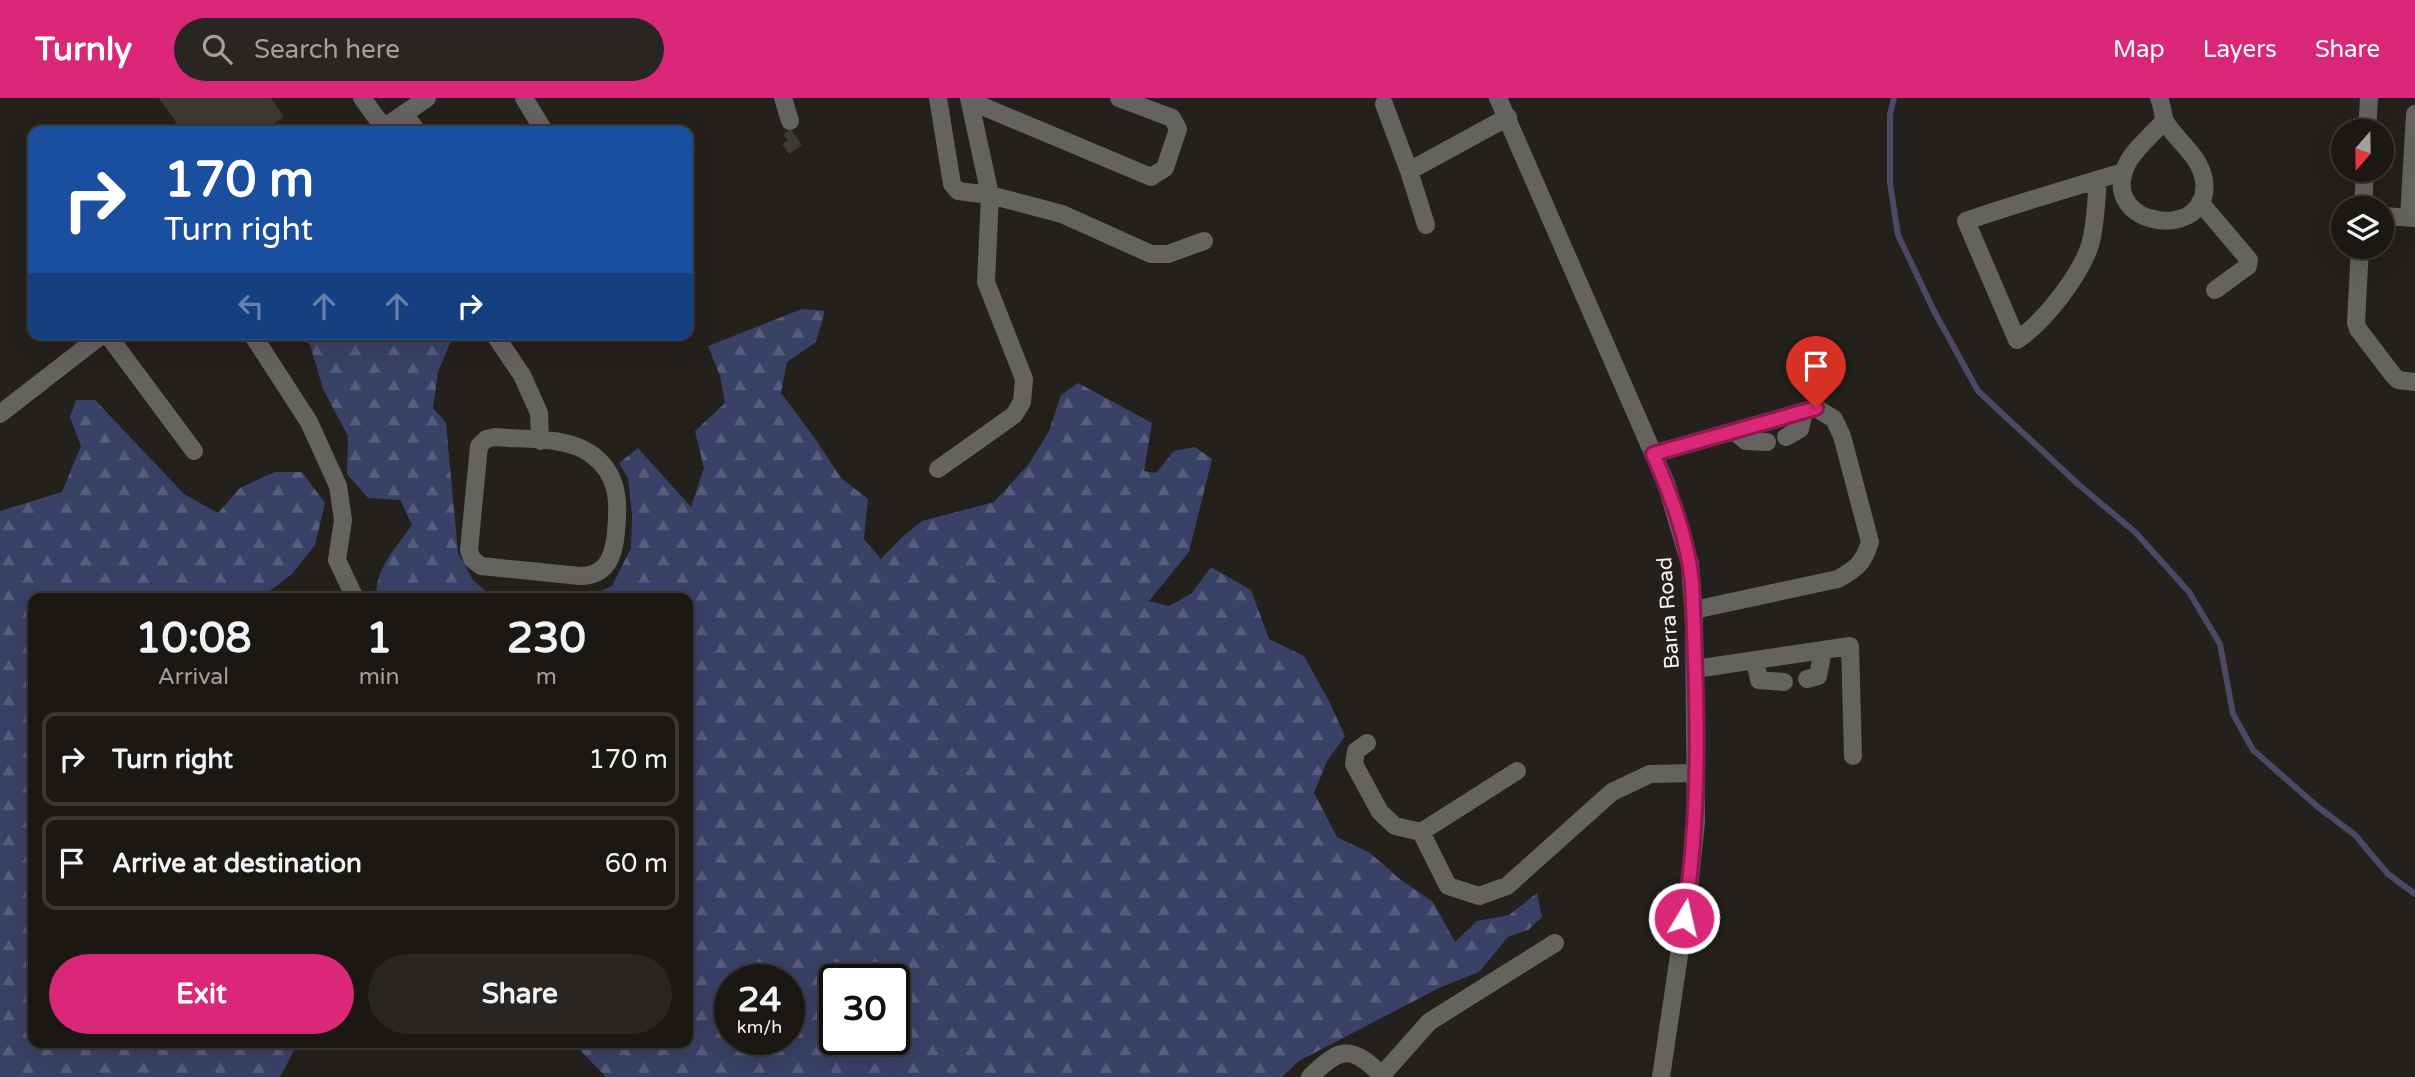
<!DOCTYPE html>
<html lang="en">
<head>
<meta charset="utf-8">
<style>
  body { margin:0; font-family:"Varela Round",sans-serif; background:#282522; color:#f1f3f6; height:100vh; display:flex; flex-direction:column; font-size:26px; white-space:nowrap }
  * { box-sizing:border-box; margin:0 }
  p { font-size:23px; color:#a0a0a0 }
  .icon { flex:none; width:38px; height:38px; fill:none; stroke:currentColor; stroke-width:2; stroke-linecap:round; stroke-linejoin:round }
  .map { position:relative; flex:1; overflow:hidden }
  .drawer { position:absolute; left:28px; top:495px; width:665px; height:455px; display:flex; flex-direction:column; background:#1b1814; border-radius:14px; box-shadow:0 7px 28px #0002,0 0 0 2px #393734 }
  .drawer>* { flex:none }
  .banner { position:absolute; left:28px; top:28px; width:665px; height:214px; border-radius:14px; box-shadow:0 7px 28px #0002,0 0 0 2px #393734; background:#1a4fa0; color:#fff; overflow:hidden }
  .needle { width:46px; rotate:200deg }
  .controls { position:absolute; left:2331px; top:21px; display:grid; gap:14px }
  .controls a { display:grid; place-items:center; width:63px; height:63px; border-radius:50%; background:#1b1814; box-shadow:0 7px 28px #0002,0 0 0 2px #393734; font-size:35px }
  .speed { position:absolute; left:714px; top:866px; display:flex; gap:14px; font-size:35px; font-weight:700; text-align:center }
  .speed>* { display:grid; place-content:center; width:91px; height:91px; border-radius:50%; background:#1b1814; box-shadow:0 7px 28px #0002,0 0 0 2px #393734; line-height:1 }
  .speed small { font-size:18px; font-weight:400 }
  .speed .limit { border:4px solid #111; border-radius:10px; background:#fff; color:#111 }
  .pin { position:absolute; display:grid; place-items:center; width:60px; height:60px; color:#fff; margin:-72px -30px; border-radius:50% 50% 50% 0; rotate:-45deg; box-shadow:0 0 7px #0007 }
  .pin .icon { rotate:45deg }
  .me { position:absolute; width:77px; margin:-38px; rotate:9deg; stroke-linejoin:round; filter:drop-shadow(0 0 5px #0008) }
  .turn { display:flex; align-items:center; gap:24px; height:147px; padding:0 21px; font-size:32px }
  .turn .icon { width:91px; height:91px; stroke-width:2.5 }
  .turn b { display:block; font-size:49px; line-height:60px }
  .lanes { display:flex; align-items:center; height:66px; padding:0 21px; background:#0003; justify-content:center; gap:35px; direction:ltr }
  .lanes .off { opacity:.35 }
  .eta { display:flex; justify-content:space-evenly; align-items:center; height:119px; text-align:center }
  .eta b { font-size:42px; font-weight:700; line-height:49px }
  .action { display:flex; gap:14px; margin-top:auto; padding:14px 21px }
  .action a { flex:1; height:80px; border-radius:42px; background:#db2777; color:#fff; font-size:28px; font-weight:700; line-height:80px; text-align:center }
  .action a+a { background:#282522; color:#f1f3f6 }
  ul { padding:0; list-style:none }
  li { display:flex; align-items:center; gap:21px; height:94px; margin:0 14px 10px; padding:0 7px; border:4px solid #393734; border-radius:14px }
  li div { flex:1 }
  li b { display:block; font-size:26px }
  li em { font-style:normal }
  header { display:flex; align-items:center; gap:42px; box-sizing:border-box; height:98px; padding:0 35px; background:#db2777; color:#fff }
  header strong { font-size:33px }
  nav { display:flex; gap:38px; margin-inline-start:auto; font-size:24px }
  .search { width:490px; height:63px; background:#282522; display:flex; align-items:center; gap:18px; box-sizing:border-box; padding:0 24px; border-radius:38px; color:#a0a0a0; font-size:26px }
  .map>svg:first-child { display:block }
</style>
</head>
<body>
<header>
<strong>Turnly</strong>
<div class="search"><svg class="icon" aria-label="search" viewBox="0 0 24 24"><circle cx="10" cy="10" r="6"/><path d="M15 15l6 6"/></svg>Search here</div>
<nav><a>Map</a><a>Layers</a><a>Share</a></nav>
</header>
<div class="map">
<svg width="2415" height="979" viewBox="0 0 2415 979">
  <defs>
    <pattern id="forest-firs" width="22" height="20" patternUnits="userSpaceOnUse" patternTransform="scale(1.75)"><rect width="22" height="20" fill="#394167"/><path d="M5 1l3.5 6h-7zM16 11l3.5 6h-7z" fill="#565d7d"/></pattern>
  </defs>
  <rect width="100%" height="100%" fill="#24201b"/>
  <path fill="url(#forest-firs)" fill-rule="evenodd" d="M802 211 825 213 816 244 787 264 781 295 814 339 841 380 868 401 864 441 881 461 901 440 922 423 994 404 1029 366 1049 333 1061 297 1078 285 1152 325 1144 373 1156 375 1174 353 1195 349 1212 361 1189 454 1149 503 1169 508 1191 496 1211 469 1251 492 1269 541 1304 558 1329 603 1345 638 1327 663 1314 695 1337 739 1370 755 1401 782 1433 804 1455 844 1477 823 1509 817 1537 795 1542 819 1528 832 1508 839 1479 874 1439 890 1299 963 1282 979H606L573 945H688V500H584L612 488 631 450 632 416 628 380 619 365 638 350 691 409 704 370 695 333 725 305 720 278 708 248ZM730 882H789V942H730ZM835 882H894V942H835Z
    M299 236H454L438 274 433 310 446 325 458 455 473 482 492 498 509 500H377C373 473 397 448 412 427L400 402 368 400 347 376 348 338 323 291 310 247Z
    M76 302H95L184 396 218 415 240 390 275 374H302L325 405 315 447 292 476 261 500H33V945H298L280 979H0V413L62 394 81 348 70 319Z"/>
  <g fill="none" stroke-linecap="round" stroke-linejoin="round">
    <path stroke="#4b4963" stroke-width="6" d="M1894 0 1890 16V85L1898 137 1934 213 1978 293 2078 386 2136 435 2189 494 2220 546 2233 616 2253 652 2318 709 2355 737 2388 776 2415 796"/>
  </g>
  <path fill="#3c3832" d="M159 0H271L284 19 263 33H182Z
    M791 31 802 47 789 56 782 46 788 42 783 36Z"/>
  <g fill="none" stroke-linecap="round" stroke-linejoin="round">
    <path stroke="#656360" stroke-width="18" d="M362 0 384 30
      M524 0 544 33
      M783 0 790 23
      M938 0 952 86 958 93 990 97 1062 116 1151 156H1168L1204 143
      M1498 0 1666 385 1690 466 1694 525 1696 724 1689 790 1661 979
      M2159 0C2163 8 2162 18 2166 25 2179 45 2201 59 2204 83 2212 144 2099 131 2126 68 2132 53 2153 36 2164 23
      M970 3 1151 79 1165 70 1178 31 1172 20 1119 0
      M1384 6 1409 73 1508 19
      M404 16 417 33
      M379 33 427 0
      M2367 33 2369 0
      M1409 73 1426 127
      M2098 82C2096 103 2096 126 2090 147 2080 178 2044 224 2017 242L1966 123C2018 105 2070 90 2123 74
      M2200 104 2249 162 2248 168 2215 192
      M2363 110 2365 72
      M2382 118 2415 120
      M2409 120 2415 16
      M2360 149 2356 225 2358 231 2393 277 2398 282 2415 284
      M107 236 194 353
      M252 236 309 324 338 388 343 422 337 462 355 500
      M494 236 522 277 539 315 540 343
      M0 316 103 236
      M1734 333 1746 343 1767 344
      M495 339C525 342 565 338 591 356 619 376 619 404 616 434 614 458 607 478 580 478L481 468 472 461 469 452 479 348 486 341Z
      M1786 339 1800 331 1804 313
      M1653 356 1816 310 1834 321 1842 338 1870 444C1863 466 1857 470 1838 481L1694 512
      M938 371 1014 317 1022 304 1024 281 986 184 990 97 969 0
      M1755 562 1759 582 1784 584
      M1695 571 1850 548 1853 658
      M1807 581 1818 578 1823 552
      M1367 645 1356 653 1354 666 1380 714 1395 728 1421 734 1448 788 1479 798 1507 788 1612 694 1650 676 1696 675
      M1421 734 1517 673
      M1382 977 1429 924 1555 845
      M1310 979C1342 947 1352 948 1384 979"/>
  </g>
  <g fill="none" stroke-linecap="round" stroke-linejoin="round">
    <g stroke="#8e194d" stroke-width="18">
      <path id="route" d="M1684 820C1702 709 1697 596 1692 484 1687 439 1671 397 1653 356L1816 310"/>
    </g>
    <use href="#route" stroke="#db2777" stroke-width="12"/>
  </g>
  <g text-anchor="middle" stroke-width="7" stroke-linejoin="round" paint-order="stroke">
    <g font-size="21" fill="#f4f2ee" stroke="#24201b">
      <text transform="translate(1668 515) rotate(-94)" y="7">Barra Road</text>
    </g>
  </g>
</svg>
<div class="controls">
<a><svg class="needle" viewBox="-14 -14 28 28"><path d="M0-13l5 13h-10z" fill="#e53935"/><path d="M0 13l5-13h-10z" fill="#a0a0a0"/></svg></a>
<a><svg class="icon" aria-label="layers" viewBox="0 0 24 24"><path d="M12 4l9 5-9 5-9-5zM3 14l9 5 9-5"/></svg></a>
</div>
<div class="speed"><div>24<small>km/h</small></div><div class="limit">30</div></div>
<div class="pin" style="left:1816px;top:310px;background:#d93025"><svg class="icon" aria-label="arrive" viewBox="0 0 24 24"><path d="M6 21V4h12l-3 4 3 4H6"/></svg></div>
<svg class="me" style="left:1684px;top:820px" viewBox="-20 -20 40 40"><circle r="17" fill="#db2777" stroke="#fff" stroke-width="3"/><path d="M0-11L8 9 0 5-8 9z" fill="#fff"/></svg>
<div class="banner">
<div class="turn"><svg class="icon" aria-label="right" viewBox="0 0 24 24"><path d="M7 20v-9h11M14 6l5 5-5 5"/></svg><div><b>170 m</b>Turn right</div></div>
<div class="lanes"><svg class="icon off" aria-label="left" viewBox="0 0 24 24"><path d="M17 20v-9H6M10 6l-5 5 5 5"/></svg><svg class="icon off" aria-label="ahead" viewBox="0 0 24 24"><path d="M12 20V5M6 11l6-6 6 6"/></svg><svg class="icon off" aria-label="ahead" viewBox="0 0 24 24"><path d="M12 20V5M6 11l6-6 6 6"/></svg><svg class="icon" aria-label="right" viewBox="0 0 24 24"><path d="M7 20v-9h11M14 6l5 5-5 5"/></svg></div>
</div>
<section class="drawer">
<div class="eta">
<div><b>10:08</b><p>Arrival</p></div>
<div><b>1</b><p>min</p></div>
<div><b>230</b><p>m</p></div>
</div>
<ul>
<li><svg class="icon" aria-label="right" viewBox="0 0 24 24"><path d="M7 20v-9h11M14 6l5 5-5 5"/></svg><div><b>Turn right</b></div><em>170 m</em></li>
<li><svg class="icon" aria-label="arrive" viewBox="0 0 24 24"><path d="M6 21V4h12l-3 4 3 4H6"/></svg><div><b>Arrive at destination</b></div><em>60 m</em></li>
</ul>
<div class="action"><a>Exit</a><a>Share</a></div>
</section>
</div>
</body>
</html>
